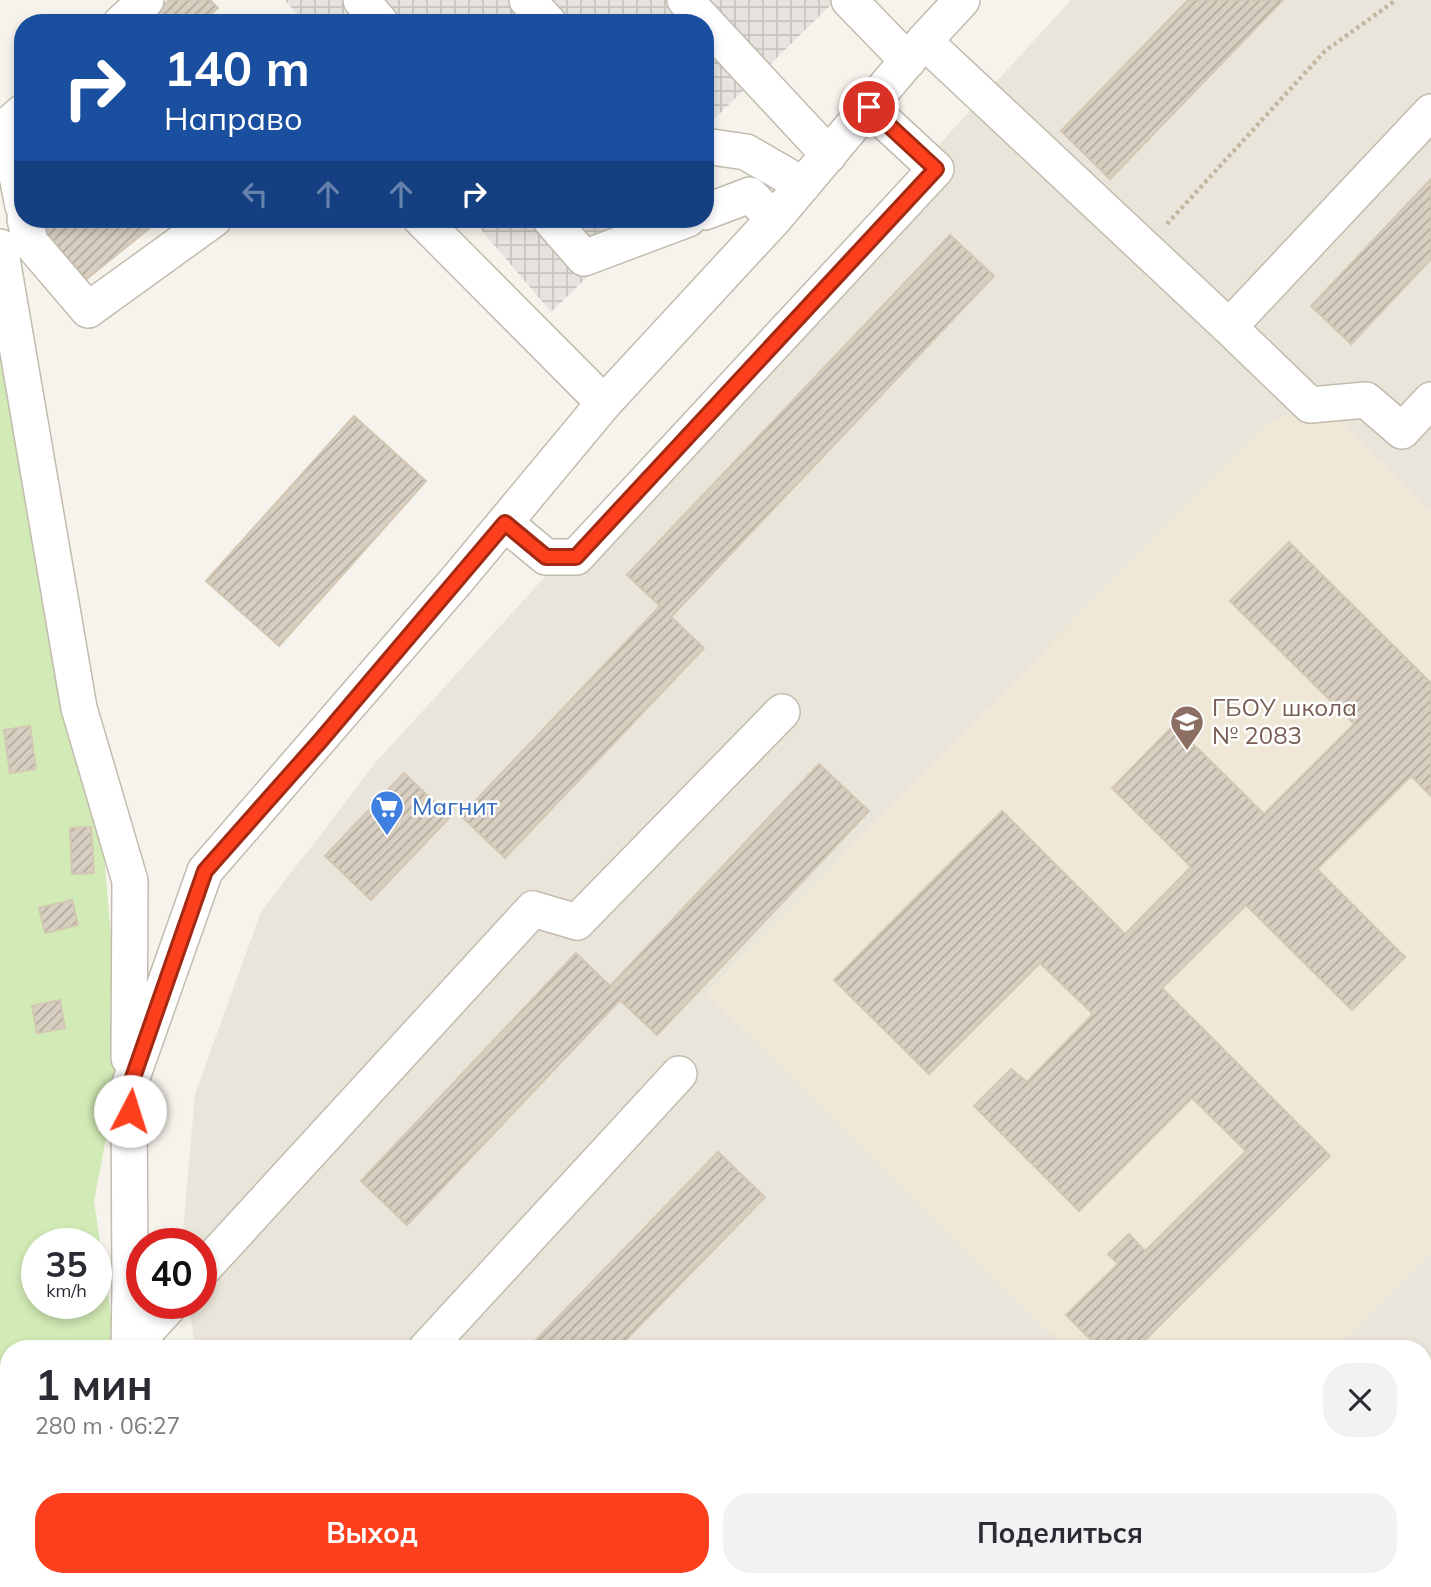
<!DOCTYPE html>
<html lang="ru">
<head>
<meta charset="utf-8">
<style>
  body { margin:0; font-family:Mulish,sans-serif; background:#f2f2f3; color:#2b2b33; height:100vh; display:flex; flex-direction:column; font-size:26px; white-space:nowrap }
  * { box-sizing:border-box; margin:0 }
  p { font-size:23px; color:#7c7c81 }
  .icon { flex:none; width:38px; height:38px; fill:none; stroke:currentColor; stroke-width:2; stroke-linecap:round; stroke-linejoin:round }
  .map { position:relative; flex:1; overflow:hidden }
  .sheet { position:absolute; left:0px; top:1340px; width:1432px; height:247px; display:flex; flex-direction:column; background:#fff; border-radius:28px 28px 0 0; box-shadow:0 4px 10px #0003 }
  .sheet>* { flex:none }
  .top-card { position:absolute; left:14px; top:14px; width:700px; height:214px; border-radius:28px; box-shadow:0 4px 10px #0003; background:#1a4fa0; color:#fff; overflow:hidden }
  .speed { position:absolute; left:21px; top:1228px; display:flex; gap:14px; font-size:35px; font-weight:700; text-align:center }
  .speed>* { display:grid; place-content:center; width:91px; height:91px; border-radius:50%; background:#fff; box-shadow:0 4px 10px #0003; line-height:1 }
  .speed small { font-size:18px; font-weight:400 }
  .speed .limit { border:10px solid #d22; background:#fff; color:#111 }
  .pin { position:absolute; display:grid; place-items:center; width:60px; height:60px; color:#fff; margin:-30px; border:4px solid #fff; border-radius:50%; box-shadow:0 2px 7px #0007 }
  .me { position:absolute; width:77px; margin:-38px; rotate:5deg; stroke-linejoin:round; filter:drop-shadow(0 0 5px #0008) }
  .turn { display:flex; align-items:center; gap:24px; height:147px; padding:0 35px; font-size:32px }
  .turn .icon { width:91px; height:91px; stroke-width:2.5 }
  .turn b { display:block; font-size:49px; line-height:60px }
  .lanes { display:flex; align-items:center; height:66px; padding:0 35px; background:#0003; justify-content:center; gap:35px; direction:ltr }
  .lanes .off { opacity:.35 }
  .round { display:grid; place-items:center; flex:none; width:74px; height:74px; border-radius:28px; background:#f2f2f3 }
  .headline { display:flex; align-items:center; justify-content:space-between; height:119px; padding:0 35px }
  h1 { font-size:42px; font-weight:700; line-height:52px }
  .action { display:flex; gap:14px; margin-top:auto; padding:14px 35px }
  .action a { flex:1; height:80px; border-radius:28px; background:#fc3f1d; color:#fff; font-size:28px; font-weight:700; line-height:80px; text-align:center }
  .action a+a { background:#f2f2f3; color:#2b2b33 }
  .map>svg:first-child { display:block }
</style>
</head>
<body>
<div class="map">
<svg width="1431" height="1587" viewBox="0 0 1431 1587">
  <defs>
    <pattern id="industrial-grid" width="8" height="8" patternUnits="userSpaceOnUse" patternTransform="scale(1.75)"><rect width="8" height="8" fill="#e6e2dd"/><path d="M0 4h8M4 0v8" fill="none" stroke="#c7c3be"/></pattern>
    <pattern id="building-hatch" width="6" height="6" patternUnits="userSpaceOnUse" patternTransform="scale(1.75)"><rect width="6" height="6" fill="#d8cfc1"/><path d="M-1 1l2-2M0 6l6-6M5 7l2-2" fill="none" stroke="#b1aa9e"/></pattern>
  </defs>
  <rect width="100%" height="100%" fill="#f6f3ec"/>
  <path fill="#eae5da" d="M1071 0H1431V1587H227L225 1579 1423 1578V1349H195L189 1304H201V1244H182V1242L195 1094 261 912 377 761Z"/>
  <path fill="url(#industrial-grid)" d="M285 0H836L705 128V23H304Z
    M472 219H647L551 312Z"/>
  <path fill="#efe8d6" d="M1296 415 1337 418 1431 511V1251L1334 1349H1067L706 993 1259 433 1277 418Z"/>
  <path fill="#d2eab5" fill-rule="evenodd" d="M0 327 105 865 121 1062 94 1201 116 1349H9V1578L151 1579 152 1587H0ZM37 1244H96V1304H37Z
    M676 1579H874L866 1587H685Z"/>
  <path fill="url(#building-hatch)" stroke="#d3c7b4" stroke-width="2" d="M169 0H210L218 8 201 23H143Z
    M1188 0H1283L1110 179 1061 131Z
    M1431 179V259L1351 344 1311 306Z
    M58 219H161L84 281 43 231Z
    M950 235 994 276 671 617 704 648 505 858 461 816 660 606 627 575Z
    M950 235 994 276 671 617 704 648 505 858 461 816 660 606 627 575Z
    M354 416 426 481 279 646 206 581Z
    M1289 542 1431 683V796L1411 776 1317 869 1405 957 1352 1010 1246 905 1162 988 1330 1156 1136 1349H1100L1066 1315 1118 1264 1108 1254 1129 1234 1145 1251 1246 1151 1192 1098 1079 1211 974 1106 1011 1069 1027 1082 1093 1014 1040 963 929 1074 834 980 1002 811 1125 934 1191 867 1112 788 1174 725 1264 814 1354 724 1230 601Z
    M30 726 36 769 10 773 4 730Z
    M819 764 869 811 657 1035 620 1000 407 1225 361 1181 576 953 610 986Z
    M404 773 450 817 371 900 325 856Z
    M91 827 94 873 72 874 70 828Z
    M72 900 78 925 45 933 39 908Z
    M60 1000 65 1028 37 1033 32 1006Z
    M718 1152 765 1197 617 1349H527Z
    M9 1520V1554L0 1555V1522Z
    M1431 1528V1587H1377L1385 1578H1423V1537Z
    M50 1578H120L122 1587H52Z"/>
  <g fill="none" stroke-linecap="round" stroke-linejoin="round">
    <g stroke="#c2bbae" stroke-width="38">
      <path id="minor" d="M361 0 381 23
        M527 0 549 23
        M685 0 829 155
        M849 0 908 61
        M121 23 146 0
        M924 41 1229 327 1431 112
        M23 112 7 126 23 206
        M705 146 746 152 803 185
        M705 212 750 195 774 219
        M25 219 30 242 88 310 214 219
        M421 219 604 403
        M550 219 584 258 688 219
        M0 247 79 708 130 881 129 1058
        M1229 327 1310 405 1366 400 1402 431 1431 400
        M505 523 546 557H576L936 169 869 107
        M201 1271 533 909 577 922 782 712
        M129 1349 130 1289 129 1086 205 871 456 581 604 403 774 219 924 41 962 0
        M130 1349 171 1304
        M426 1349 679 1074
        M1423 1481 1431 1472
        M158 1578 159 1587
        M1324 1587 1332 1578"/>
    </g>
    <path stroke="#c4b79f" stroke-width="4.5" stroke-dasharray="3.5 3.5" stroke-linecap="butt" d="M1167 224 1325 51 1396 0"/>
    <use href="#minor" stroke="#fff" stroke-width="35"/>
  </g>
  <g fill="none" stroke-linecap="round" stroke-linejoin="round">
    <g stroke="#a42913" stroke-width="18">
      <path id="route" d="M130 1111V1086L205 871 321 740 505 523 546 557H576L936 169 869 107"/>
    </g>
    <use href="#route" stroke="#fc3f1d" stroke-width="12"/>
  </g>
  <defs>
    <g id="school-pin" transform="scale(1.75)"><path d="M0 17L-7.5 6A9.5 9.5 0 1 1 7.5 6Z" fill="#8d6e63" stroke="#fff"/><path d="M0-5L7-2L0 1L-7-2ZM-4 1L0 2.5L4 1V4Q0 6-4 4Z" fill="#fff"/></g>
    <g id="supermarket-pin" transform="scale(1.75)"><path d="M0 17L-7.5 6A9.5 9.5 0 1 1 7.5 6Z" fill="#3f7fe0" stroke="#fff"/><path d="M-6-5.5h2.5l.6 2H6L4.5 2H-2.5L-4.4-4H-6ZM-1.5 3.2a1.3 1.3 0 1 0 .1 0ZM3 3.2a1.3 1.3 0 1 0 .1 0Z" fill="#fff"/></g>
  </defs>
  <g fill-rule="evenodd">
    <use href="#school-pin" x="1187" y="722"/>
    <use href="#supermarket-pin" x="387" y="807"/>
  </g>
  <g text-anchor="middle" stroke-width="5" stroke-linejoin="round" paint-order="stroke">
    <g font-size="24" fill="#785e54" stroke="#fff" text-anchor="start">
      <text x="1212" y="716">ГБОУ школа<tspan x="1212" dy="28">№ 2083</tspan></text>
    </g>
    <g font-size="24" fill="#366cbe" stroke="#fff" text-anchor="start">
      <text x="412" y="815">Магнит</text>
    </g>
  </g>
</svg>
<div class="speed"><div>35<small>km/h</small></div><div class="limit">40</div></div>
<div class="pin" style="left:869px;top:107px;background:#d93025"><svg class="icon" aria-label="arrive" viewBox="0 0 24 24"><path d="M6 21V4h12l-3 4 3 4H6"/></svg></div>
<svg class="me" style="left:130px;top:1111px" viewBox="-20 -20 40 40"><circle r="19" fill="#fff"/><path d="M0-13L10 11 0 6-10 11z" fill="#fc3f1d"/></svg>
<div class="top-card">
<div class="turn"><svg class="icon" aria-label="right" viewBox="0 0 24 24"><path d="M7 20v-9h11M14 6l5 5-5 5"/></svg><div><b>140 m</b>Направо</div></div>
<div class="lanes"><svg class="icon off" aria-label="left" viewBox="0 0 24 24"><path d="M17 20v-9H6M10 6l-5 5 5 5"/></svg><svg class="icon off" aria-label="ahead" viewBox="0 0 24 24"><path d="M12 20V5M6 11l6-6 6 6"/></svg><svg class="icon off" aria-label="ahead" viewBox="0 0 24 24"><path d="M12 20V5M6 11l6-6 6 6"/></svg><svg class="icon" aria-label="right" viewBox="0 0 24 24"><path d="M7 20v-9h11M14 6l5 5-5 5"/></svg></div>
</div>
<section class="sheet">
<div class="headline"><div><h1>1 мин</h1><p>280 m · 06:27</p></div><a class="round"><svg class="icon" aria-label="close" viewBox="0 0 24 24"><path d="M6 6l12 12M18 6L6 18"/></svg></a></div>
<div class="action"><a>Выход</a><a>Поделиться</a></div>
</section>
</div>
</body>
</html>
